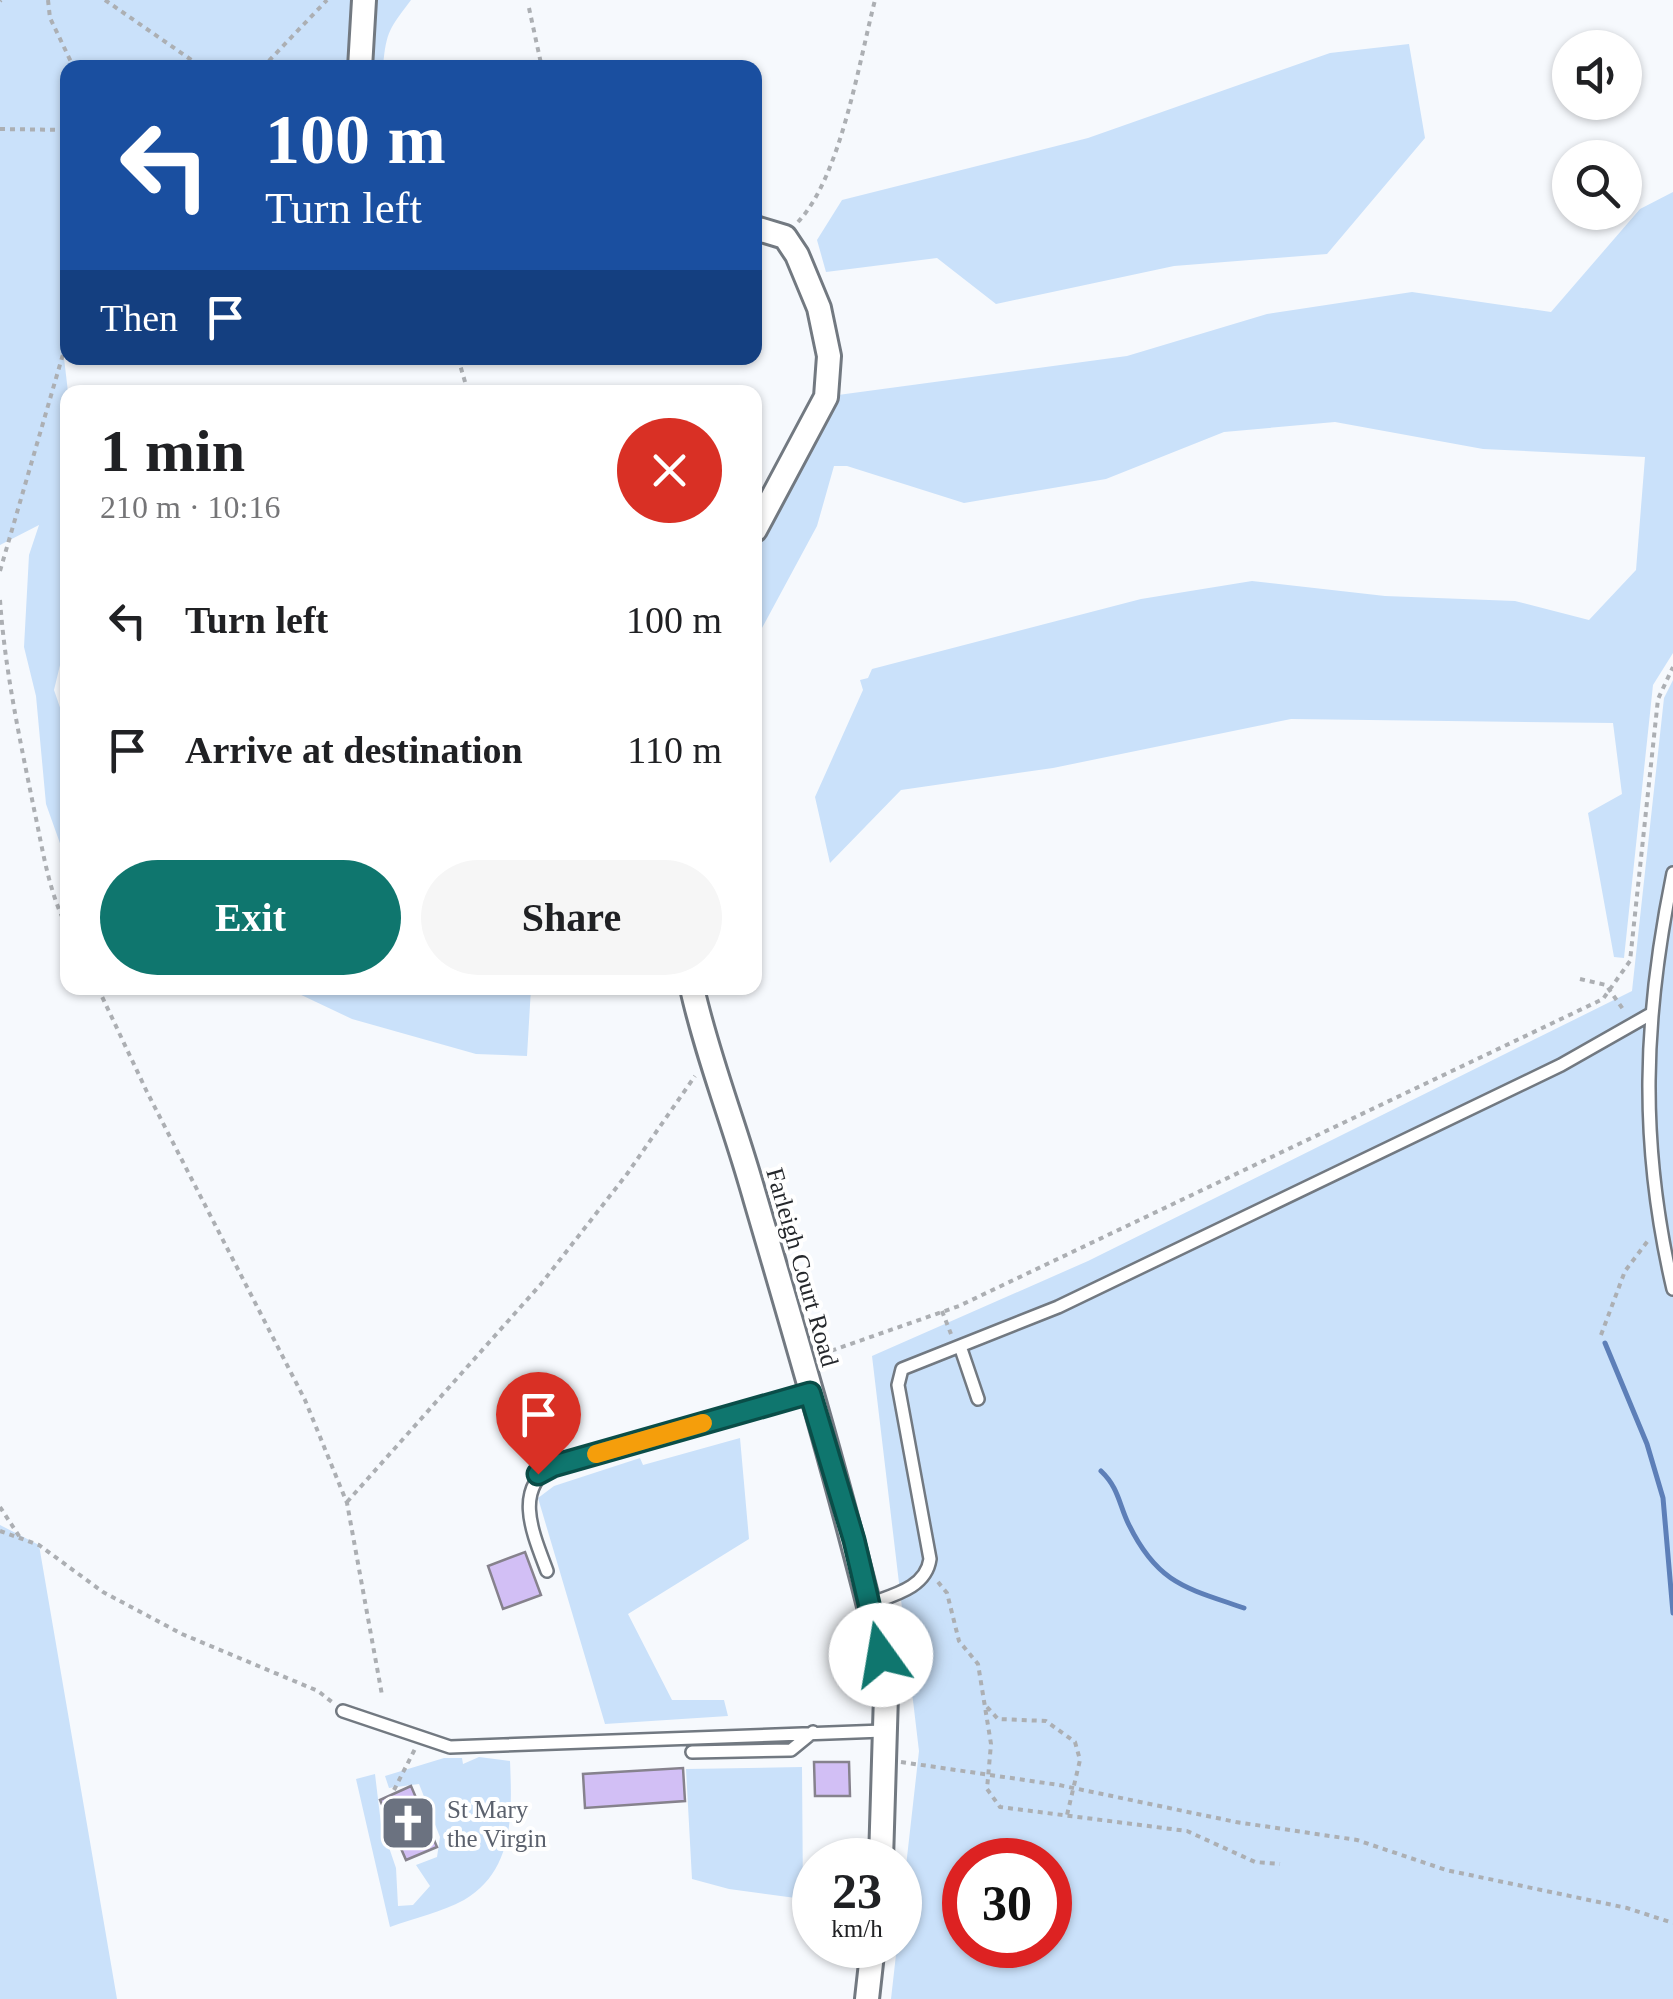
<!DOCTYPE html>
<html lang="en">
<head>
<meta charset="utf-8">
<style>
  body { margin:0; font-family:Georgia,serif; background:#f6f6f6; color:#202124; height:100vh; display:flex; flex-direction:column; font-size:38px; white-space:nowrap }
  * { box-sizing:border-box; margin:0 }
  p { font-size:32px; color:#757577 }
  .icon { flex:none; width:55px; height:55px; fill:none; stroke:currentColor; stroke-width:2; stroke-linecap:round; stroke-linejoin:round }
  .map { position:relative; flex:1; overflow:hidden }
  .sheet { position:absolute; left:60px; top:385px; width:702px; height:610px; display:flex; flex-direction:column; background:#fff; border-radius:20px; box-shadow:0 2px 8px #0004 }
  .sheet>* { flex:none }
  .top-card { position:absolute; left:60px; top:60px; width:702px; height:305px; border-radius:20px; box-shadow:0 2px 8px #0004; background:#1a4fa0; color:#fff; overflow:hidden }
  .buttons { position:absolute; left:1552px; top:30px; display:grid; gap:20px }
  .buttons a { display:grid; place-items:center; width:90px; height:90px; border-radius:50%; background:#fff; box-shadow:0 2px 8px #0004; font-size:50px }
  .speed { position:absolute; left:792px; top:1838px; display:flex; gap:20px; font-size:50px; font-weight:700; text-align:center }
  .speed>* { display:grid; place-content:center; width:130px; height:130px; border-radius:50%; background:#fff; box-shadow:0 2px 8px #0004; line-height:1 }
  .speed small { font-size:25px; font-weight:400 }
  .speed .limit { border:15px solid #d22; background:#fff; color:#111 }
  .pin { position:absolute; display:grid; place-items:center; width:85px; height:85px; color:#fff; margin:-102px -42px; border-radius:50% 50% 50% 0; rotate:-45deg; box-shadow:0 0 10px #0007 }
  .pin .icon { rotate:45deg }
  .me { position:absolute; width:110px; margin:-55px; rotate:347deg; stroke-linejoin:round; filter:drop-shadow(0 0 8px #0008) }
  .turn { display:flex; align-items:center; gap:35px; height:210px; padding:0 40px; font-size:45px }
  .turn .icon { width:130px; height:130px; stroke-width:2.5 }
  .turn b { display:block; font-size:70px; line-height:85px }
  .then { display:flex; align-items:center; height:95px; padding:0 40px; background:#0003; gap:20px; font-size:38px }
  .round { display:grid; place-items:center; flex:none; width:105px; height:105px; border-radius:52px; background:#f6f6f6 }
  .summary { display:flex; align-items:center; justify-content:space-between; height:170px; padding:0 40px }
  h1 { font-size:60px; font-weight:700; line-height:75px }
  .action { display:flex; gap:20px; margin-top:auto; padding:20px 40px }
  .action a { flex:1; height:115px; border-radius:60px; background:#0f766e; color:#fff; font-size:40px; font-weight:700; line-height:115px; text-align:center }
  .action a+a { background:#f6f6f6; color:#202124 }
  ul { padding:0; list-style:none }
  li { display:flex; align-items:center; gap:30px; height:130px; padding:0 40px }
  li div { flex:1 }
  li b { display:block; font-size:38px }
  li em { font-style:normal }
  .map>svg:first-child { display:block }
</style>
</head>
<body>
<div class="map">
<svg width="1673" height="1999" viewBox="0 0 1673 1999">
  <rect width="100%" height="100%" fill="#f6f9fd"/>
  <path fill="#cae1fa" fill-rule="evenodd" d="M0 0H411C390 28 386 31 383 67L68 68V339L62 341 68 392V632L54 690 67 728V863L46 804 36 696 24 647 29 555 39 525 0 545Z
    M1409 44 1425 138 1327 254 1174 266 996 304 937 258 826 272 817 240 842 200 1088 138 1330 53Z
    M1673 192V653L1653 685 1624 958 1614 957 1588 813 1622 794 1613 723 1291 719 1053 768 901 790 830 863 815 797 863 690 860 680 868 678 872 669 1141 599 1252 581 1385 596 1515 601 1589 620 1636 570 1645 457 1483 449 1335 422 1224 432 1106 479 964 503 847 466H834L817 526 755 641V546L795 468 838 395 1127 356 1267 314 1412 292 1551 312 1640 209Z
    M1673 680V1999H891L919 1751 872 1356 1088 1261 1632 991 1664 698ZM965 1860H1050V1945H965Z
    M249 988H531L527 1056 476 1054 352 1019 295 992Z
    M740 1438 749 1539 628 1614 672 1700H724L728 1716 605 1724 538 1498 554 1486 640 1458 643 1465Z
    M0 1525 39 1545 117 1999H0Z
    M479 1757 510 1761C512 1812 515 1870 464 1900 442 1912 414 1918 390 1927L356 1779 375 1774 381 1824 396 1868 398 1906 413 1905 430 1886 416 1865 437 1857 440 1837 419 1784 389 1788 385 1776 444 1758H462L463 1764Z
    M802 1767 803 1899 729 1889 692 1879 686 1769Z"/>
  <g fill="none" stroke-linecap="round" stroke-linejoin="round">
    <path stroke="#5d7fb8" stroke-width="5" d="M1605 1343 1647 1444 1663 1498 1673 1613
      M1101 1471C1119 1488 1119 1505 1129 1525 1158 1584 1186 1588 1244 1608"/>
  </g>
  <path fill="#d2bff5" stroke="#86828d" stroke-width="2.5" d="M525 1552 541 1595 503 1609 488 1566Z
    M814 1762H849L850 1796H815Z
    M683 1768 685 1801 585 1808 583 1774Z
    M411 1786 437 1847 406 1860 380 1800Z"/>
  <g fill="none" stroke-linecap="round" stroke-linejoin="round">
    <g stroke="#727981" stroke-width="16">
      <path id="service" d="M1673 873C1643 1019 1639 1143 1673 1289
        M960 1346 978 1399
        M547 1571C534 1536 512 1489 553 1466L810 1393
        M869 1604C893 1595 926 1588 930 1559L898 1385 902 1369 1058 1307 1561 1065 1649 1015
        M343 1711 450 1747 883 1731
        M692 1752 791 1750 813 1732"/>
    </g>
    <g stroke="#727981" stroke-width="28">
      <path id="minor" d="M360 68 364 0
        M755 228 785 237 797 255 819 308 829 356 826 397 755 530
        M692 988C707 1055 732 1118 751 1184 797 1341 843 1497 881 1655L886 1695 881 1860
        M867 1999 873 1945"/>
    </g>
    <path stroke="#acafb3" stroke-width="4" stroke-dasharray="5 5" stroke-linecap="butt" d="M48 0 50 18 74 68
      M105 0 203 68
      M0 1 1 0
      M529 8 542 68
      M262 68 327 0
      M0 129 68 130
      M65 197 68 188
      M798 222C841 176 859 62 875 0
      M458 358 468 392
      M0 571 68 337
      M0 600C5 671 20 740 34 809 43 850 48 891 68 929
      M1580 979 1606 985 1625 1012
      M98 988 147 1092 305 1400 347 1503 382 1695
      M942 1311 951 1334
      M1601 1335 1625 1271 1650 1238
      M822 1354 959 1306 1603 999 1630 961 1658 699 1673 667
      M347 1502 541 1284 627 1174 695 1076
      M0 1507 21 1539
      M0 1531 39 1545 103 1592 182 1634 318 1691 332 1702
      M938 1582 947 1593 959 1641 978 1664 991 1744 987 1789 1000 1807 1187 1831 1255 1862 1280 1864
      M987 1707 998 1719 1046 1721 1075 1742 1080 1760 1067 1815
      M901 1762 1059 1785 1236 1822 1357 1840 1446 1870 1627 1908 1673 1923
      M394 1790 416 1747"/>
    <use href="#service" stroke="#fff" stroke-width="11"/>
    <use href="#minor" stroke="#fff" stroke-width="22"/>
  </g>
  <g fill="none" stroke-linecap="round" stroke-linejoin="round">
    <g stroke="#0a4d48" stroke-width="25">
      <path id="route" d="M538 1474 553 1466 810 1393 854 1540 881 1655"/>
    </g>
    <use href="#route" stroke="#0f766e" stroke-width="18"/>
    <path stroke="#f59e0b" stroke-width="18" d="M596 1454 703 1423"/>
  </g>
  <defs>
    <g id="church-square" transform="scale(2.875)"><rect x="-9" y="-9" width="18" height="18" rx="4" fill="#6b7280" stroke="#fff"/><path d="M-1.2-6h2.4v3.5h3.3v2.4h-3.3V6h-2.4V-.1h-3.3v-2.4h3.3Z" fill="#fff"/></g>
  </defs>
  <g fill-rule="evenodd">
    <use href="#church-square" x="408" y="1823"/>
  </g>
  <g text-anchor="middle" stroke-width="8" stroke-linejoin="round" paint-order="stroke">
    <g font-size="25" fill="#25282c" stroke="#fff">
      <text transform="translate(803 1267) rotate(74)" y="9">Farleigh Court Road</text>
    </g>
    <g font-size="25" fill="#5b616d" stroke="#fff" text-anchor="start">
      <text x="447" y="1818">St Mary<tspan x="447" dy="29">the Virgin</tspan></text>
    </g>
  </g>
</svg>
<div class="buttons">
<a><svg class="icon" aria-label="sound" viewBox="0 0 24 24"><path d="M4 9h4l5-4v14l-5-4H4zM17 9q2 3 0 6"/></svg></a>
<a><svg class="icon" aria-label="search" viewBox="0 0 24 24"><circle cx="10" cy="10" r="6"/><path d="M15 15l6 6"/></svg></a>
</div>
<div class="speed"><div>23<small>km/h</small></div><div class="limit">30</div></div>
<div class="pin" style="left:538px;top:1474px;background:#d93025"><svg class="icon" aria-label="arrive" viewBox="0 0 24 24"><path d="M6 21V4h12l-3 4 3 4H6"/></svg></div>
<svg class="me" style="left:881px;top:1655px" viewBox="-20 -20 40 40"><circle r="19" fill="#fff"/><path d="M0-13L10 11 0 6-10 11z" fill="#0f766e"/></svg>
<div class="top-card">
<div class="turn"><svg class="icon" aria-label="left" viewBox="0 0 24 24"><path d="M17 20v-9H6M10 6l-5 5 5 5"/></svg><div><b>100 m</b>Turn left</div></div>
<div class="then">Then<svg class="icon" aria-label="arrive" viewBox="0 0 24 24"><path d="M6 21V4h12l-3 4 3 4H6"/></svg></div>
</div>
<section class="sheet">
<div class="summary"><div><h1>1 min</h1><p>210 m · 10:16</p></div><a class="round" style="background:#d93025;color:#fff"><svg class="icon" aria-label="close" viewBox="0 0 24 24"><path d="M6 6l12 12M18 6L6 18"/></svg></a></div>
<ul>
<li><svg class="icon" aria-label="left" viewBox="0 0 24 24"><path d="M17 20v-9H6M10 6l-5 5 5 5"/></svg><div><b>Turn left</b></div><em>100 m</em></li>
<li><svg class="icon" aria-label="arrive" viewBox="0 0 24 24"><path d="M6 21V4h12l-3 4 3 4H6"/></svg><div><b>Arrive at destination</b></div><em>110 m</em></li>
</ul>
<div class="action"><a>Exit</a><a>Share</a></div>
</section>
</div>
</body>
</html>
